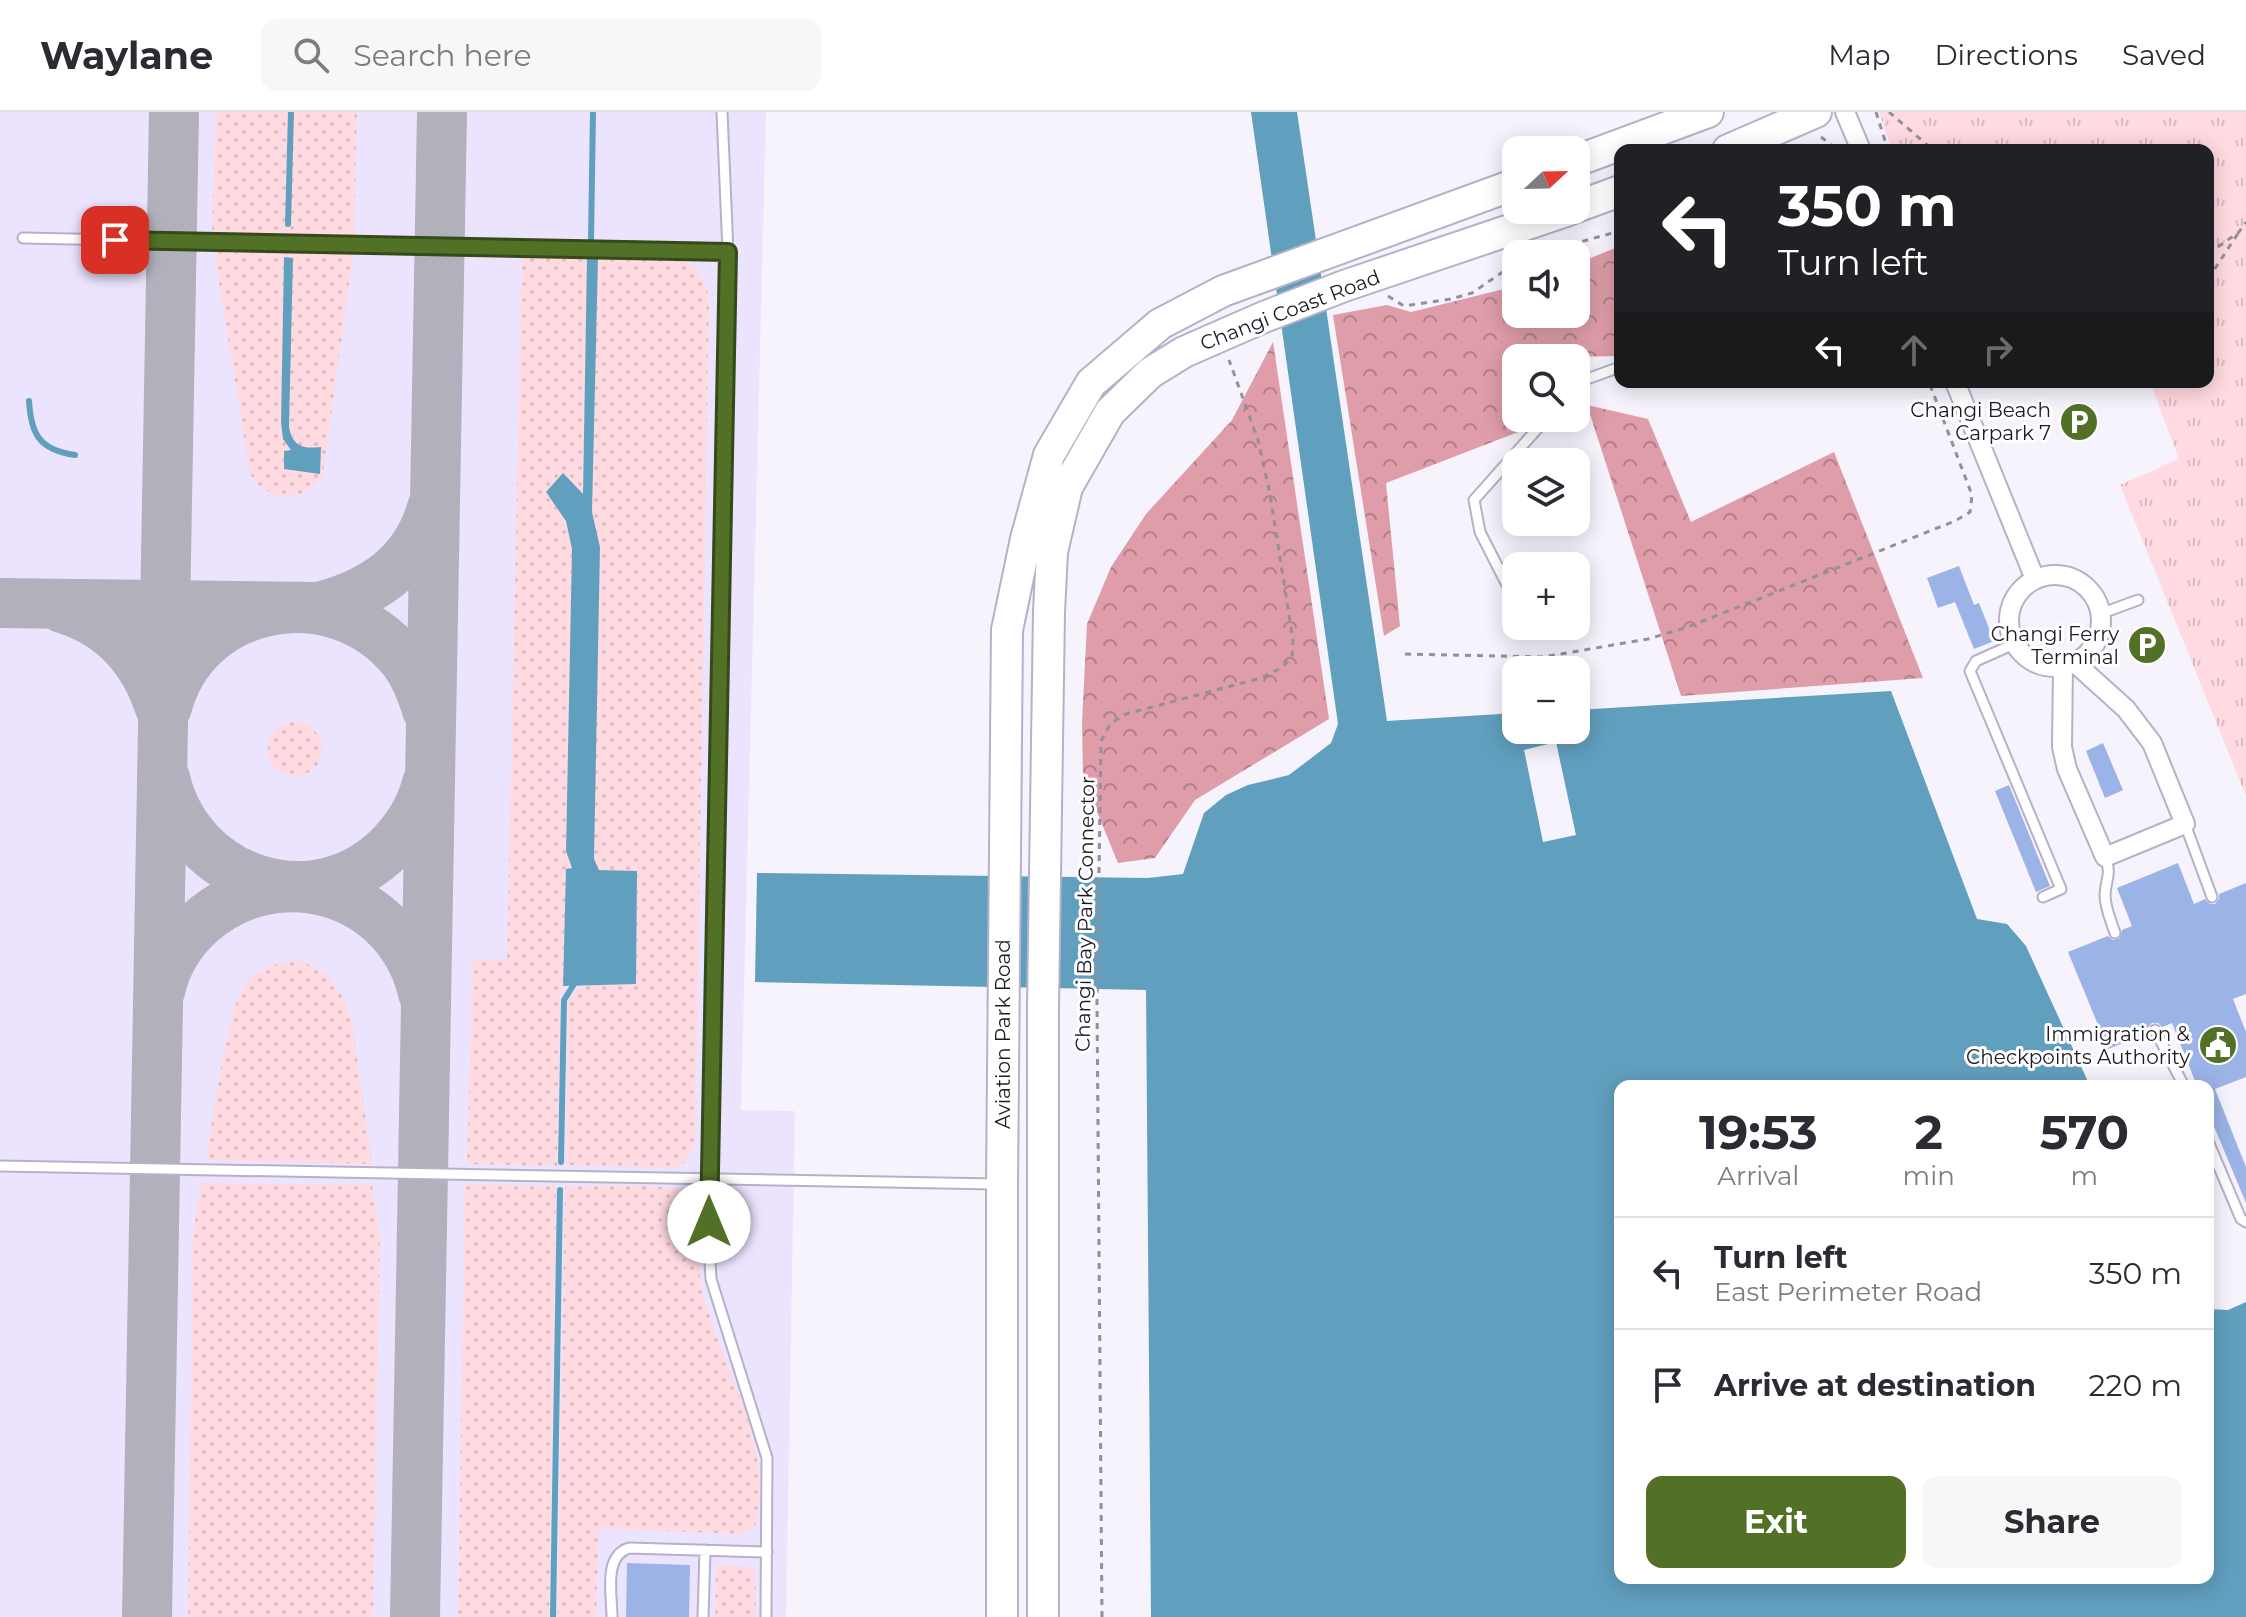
<!DOCTYPE html>
<html lang="en">
<head>
<meta charset="utf-8">
<style>
  body { margin:0; font-family:Montserrat,sans-serif; background:#f7f7f7; color:#2b2b33; height:100vh; display:flex; flex-direction:column; font-size:30px; white-space:nowrap }
  * { box-sizing:border-box; margin:0 }
  p { font-size:26px; color:#7c7c81 }
  .icon { flex:none; width:44px; height:44px; fill:none; stroke:currentColor; stroke-width:2; stroke-linecap:round; stroke-linejoin:round }
  .map { position:relative; flex:1; overflow:hidden }
  .sheet { position:absolute; left:1614px; top:968px; width:600px; height:504px; display:flex; flex-direction:column; background:#fff; border-radius:16px; box-shadow:0 4px 20px #0003 }
  .sheet>* { flex:none }
  .hud { position:absolute; left:1614px; top:32px; width:600px; height:244px; border-radius:16px; box-shadow:0 4px 20px #0003; background:#202124; color:#fff; overflow:hidden }
  .needle { width:52px; rotate:68deg }
  .tools { position:absolute; left:1502px; top:24px; display:grid; gap:16px }
  .tools a { display:grid; place-items:center; width:88px; height:88px; border-radius:16px; background:#fff; box-shadow:0 4px 20px #0003; font-size:40px }
  .pin { position:absolute; display:grid; place-items:center; width:68px; height:68px; color:#fff; margin:-34px; border-radius:16px; box-shadow:0 4px 12px #0006 }
  .me { position:absolute; width:88px; margin:-44px; rotate:0deg; stroke-linejoin:round; filter:drop-shadow(0 0 6px #0008) }
  .turn { display:flex; align-items:center; gap:28px; height:168px; padding:0 32px; font-size:36px }
  .turn .icon { width:104px; height:104px; stroke-width:2.5 }
  .turn b { display:block; font-size:56px; line-height:68px }
  .lanes { display:flex; align-items:center; height:76px; padding:0 32px; background:#0003; justify-content:center; gap:40px; direction:ltr }
  .lanes .off { opacity:.35 }
  .eta { display:flex; justify-content:space-evenly; align-items:center; height:136px; text-align:center }
  .eta b { font-size:48px; font-weight:700; line-height:56px }
  .button { display:flex; gap:16px; margin-top:auto; padding:16px 32px }
  .button a { flex:1; height:92px; border-radius:16px; background:#527127; color:#fff; font-size:32px; font-weight:700; line-height:92px; text-align:center }
  .button a+a { background:#f7f7f7; color:#2b2b33 }
  ul { padding:0; list-style:none }
  li { display:flex; align-items:center; gap:24px; height:112px; padding:0 32px; border-top:2px solid #e1e1e2 }
  li div { flex:1 }
  li b { display:block; font-size:30px }
  li em { font-style:normal }
  header { display:flex; align-items:center; gap:48px; box-sizing:border-box; height:112px; padding:0 40px; background:#fff; border-bottom:2px solid #e1e1e2 }
  header strong { font-size:38px }
  nav { display:flex; gap:44px; margin-inline-start:auto; font-size:28px }
  .search { width:560px; height:72px; background:#f7f7f7; display:flex; align-items:center; gap:20px; box-sizing:border-box; padding:0 28px; border-radius:16px; color:#7c7c81; font-size:30px }
  .map>svg:first-child { display:block }
</style>
</head>
<body>
<header>
<strong>Waylane</strong>
<div class="search"><svg class="icon" aria-label="search" viewBox="0 0 24 24"><circle cx="10" cy="10" r="6"/><path d="M15 15l6 6"/></svg>Search here</div>
<nav><a>Map</a><a>Directions</a><a>Saved</a></nav>
</header>
<div class="map">
<svg width="2246" height="1505" viewBox="0 0 2246 1505">
  <defs>
    <pattern id="grass-dots" width="8" height="8" patternUnits="userSpaceOnUse" patternTransform="scale(2)"><rect width="8" height="8" fill="#ffdae0"/><path d="M2 2h.1M6 6h.1" fill="none" stroke="#dabac0" stroke-width="1.8" stroke-linecap="round"/></pattern>
    <pattern id="forest-crowns" width="20" height="18" patternUnits="userSpaceOnUse" patternTransform="scale(2)"><rect width="20" height="18" fill="#de9da8"/><path d="M2 6a3 3 0 1 1 6 0M12 15a3 3 0 1 1 6 0" fill="none" stroke="#b37f89"/></pattern>
    <pattern id="park-tufts" width="24" height="20" patternUnits="userSpaceOnUse" patternTransform="scale(2)"><rect width="24" height="20" fill="#ffdae0"/><path d="M3 7l-1-3M5 7V3M7 7l1-3M15 17l-1-3M17 17v-4M19 17l1-3" fill="none" stroke="#dabac0"/></pattern>
  </defs>
  <rect width="100%" height="100%" fill="#f6f3fd"/>
  <path fill="#ece4ff" d="M0 0H766L741 998 795 999 786 1505H0Z"/>
  <path fill="url(#grass-dots)" fill-rule="evenodd" d="M216 0H357L354 123 212 120Z
    M214 140 353 142 323 362C305 392 268 391 250 362ZM284 145 293 146 289 315 296 332 304 337 284 357 292 339 281 319V310Z
    M522 144 587 146 583 384 546 380 566 409 572 437 566 739 572 757H566L563 874 560 885 557 1054 467 1052 473 847 507 848Z
    M598 146 680 147C700 155 705 167 709 187L695 1031 685 1050 676 1056 566 1053 568 889C576 864 615 874 636 871L637 760 598 758 594 747 593 724 600 435 592 400Z
    M268 637a27 27 0 1 1 54 0a27 27 0 1 1-54 0Z
    M296 848C327 856 341 875 351 905L372 1052 206 1048C213 1011 226 897 246 871 258 856 278 851 296 848Z
    M202 1071 372 1073 380 1124 373 1505H188L193 1120Z
    M465 1072 556 1074 549 1505H458Z
    M565 1074C590 1075 662 1071 682 1079 693 1084 698 1092 700 1104 700 1128 697 1154 702 1177 719 1251 777 1337 755 1414L741 1422 599 1416 596 1505H557Z
    M716 1454H741L755 1461 756 1505H715Z"/>
  <path fill="url(#forest-crowns)" d="M1620 134V244L1516 246V306H1537L1539 312 1386 371 1400 514 1384 524 1333 203 1387 193 1411 200 1516 174V202H1576V152Z
    M1273 230 1329 607 1195 688 1155 746 1118 751 1083 666 1082 610 1087 512 1111 455 1146 402 1232 308Z
    M1587 293 1648 307 1691 410 1834 340 1923 566 1681 584Z"/>
  <path fill="url(#park-tufts)" d="M1879 0H2246V684L2120 373 2179 347 2150 270H2208V38H1892Z"/>
  <path fill="#619fbe" d="M1251 0H1297L1387 609 1516 601V618H1576V598L1891 579 1977 807 2007 812 2026 834 2090 974H1620V1466H2208V1197L2228 1198 2246 1190V1505H1151L1146 878 755 870 757 761 1148 766 1183 762 1204 701 1226 683 1248 673 1289 663 1331 631 1338 612Z
    M284 145 293 146 289 315C293 335 303 337 321 335L320 362 284 357V339L291 338 283 327 281 310Z
    M587 146H598L592 400 600 435 594 747 599 758 637 759 636 872 563 874 566 757 572 756 566 739 572 437 566 409 546 380 563 361 583 382Z"/>
  <path fill="#f6f3fd" d="M1556 630 1576 723 1543 730 1524 638Z"/>
  <g fill="none" stroke-linecap="round" stroke-linejoin="round">
    <path stroke="#619fbe" stroke-width="6" d="M288 112 291 0
      M591 128 593 0
      M29 289C31 323 40 338 75 343
      M561 1050 564 888 576 869
      M553 1505 560 1078"/>
    <path stroke="#b2b0ba" stroke-width="50" d="M0 491 319 495C373 481 416 453 432 396
      M62 496C113 511 144 546 160 596
      M167 595C194 492 324 463 396 539 412 555 421 577 427 598
      M165 666C188 769 315 812 391 734 408 716 421 696 427 671
      M160 879C166 852 180 829 200 811 278 741 400 779 423 881
      M147 1505 174 0
      M415 1505 442 0"/>
  </g>
  <path fill="#9cb3e7" d="M1959 454 1974 493 1979 491 1994 529 1974 537 1955 490 1938 496 1927 466Z
    M2103 631 2123 678 2105 686 2086 639Z
    M2009 673 2050 774 2036 780 1995 679Z
    M2178 751 2194 792 2205 787 2210 792H2215L2219 787V782L2246 771V882L2233 887 2246 920V965L2215 977 2246 1055V1091L2208 1000V974H2197L2172 911 2162 915 2158 911H2152L2148 915V921L2108 937 2068 840 2108 824 2113 828 2120 826 2122 818 2132 814 2117 776Z
    M627 1451 690 1453 689 1505H626Z"/>
  <g fill="none" stroke-linecap="round" stroke-linejoin="round">
    <g stroke="#b7b0c9" stroke-width="13">
      <path id="service" d="M722 0 728 140 709 1132 711 1167 767 1346 766 1505
        M23 126 728 140
        M1576 275 1587 267 1620 255
        M1507 473 1480 420 1474 388 1547 306
        M2100 502 2138 488
        M2014 532 1976 549 1970 559 2061 777 2043 785
        M2185 712 2212 785
        M2105 745C2112 763 2106 765 2105 783 2105 796 2111 809 2115 821
        M2155 918 2184 974
        M2208 1029 2241 1107 2246 1110
        M0 1054 996 1072
        M612 1505C612 1483 603 1444 629 1436L767 1440
        M703 1505 705 1438"/>
    </g>
    <g stroke="#b7b0c9" stroke-width="22">
      <path id="minor" d="M1845 0 1861 38
        M1955 270 2035 467
        M2009 509a46 46 0 1 1 92 0a46 46 0 1 1-92 0Z
        M2063 555 2062 635 2067 657 2105 745 2185 712 2152 631 2126 597 2075 551"/>
    </g>
    <g stroke="#b7b0c9" stroke-width="34">
      <path id="primary" d="M1728 38 1816 0
        M1576 49 1708 0
        M1576 95 1620 79
        M1002 1505V1072L1007 518 1026 427 1049 343 1091 271 1160 212 1223 179 1516 72
        M1043 1505V894L1049 500 1052 440 1067 375 1110 300 1150 261 1184 240 1264 205 1344 174 1569 98"/>
    </g>
    <path stroke="#93909a" stroke-width="3" stroke-dasharray="6 6" stroke-linecap="butt" d="M1876 0 1888 38
      M1889 0 1933 38
      M1821 25 1838 38
      M1544 38 1556 34
      M1810 38 1815 27
      M1536 142 1620 119
      M2208 142 2239 120 2246 110
      M2208 167 2239 120
      M1388 184 1404 194 1451 187 1472 181 1516 151
      M1405 542 1543 545 1648 527 1688 515 1955 409 1970 400 1972 383 1929 270
      M1102 1505 1097 891 1101 629 1111 611 1126 602 1261 566 1281 556 1292 545 1293 528 1270 382 1258 328 1229 248"/>
    <use href="#service" stroke="#fff" stroke-width="9"/>
    <use href="#minor" stroke="#fff" stroke-width="18"/>
    <use href="#primary" stroke="#fff" stroke-width="30"/>
  </g>
  <g fill="none" stroke-linecap="round" stroke-linejoin="round">
    <g stroke="#354919" stroke-width="20">
      <path id="route" d="M115 128 728 140 709 1110"/>
    </g>
    <use href="#route" stroke="#527127" stroke-width="14"/>
  </g>
  <defs>
    <g id="parking-disc" transform="scale(2)"><circle r="9.5" fill="#527127" stroke="#fff"/><path d="M-3.5-5.5H1a3.5 3.5 0 0 1 0 7H-1V5.5H-3.5ZM-1-3.4V-.6H.8a1.4 1.4 0 0 0 0-2.8Z" fill="#fff"/></g>
    <g id="civic-disc" transform="scale(2)"><circle r="9.5" fill="#527127" stroke="#fff"/><path d="M-.6-6.5H3V-4.5H.6V-3L4-1V1h2V6H-6V1h2V-1L-.6-3ZM-1.2 2.5V6h2.4V2.5Z" fill="#fff"/></g>
  </defs>
  <g fill-rule="evenodd">
    <use href="#parking-disc" x="2079" y="310"/>
    <use href="#parking-disc" x="2147" y="533"/>
    <use href="#civic-disc" x="2218" y="933"/>
  </g>
  <g text-anchor="middle" stroke-width="6" stroke-linejoin="round" paint-order="stroke">
    <g font-size="20" fill="#1d1a24" stroke="#fff">
      <text transform="translate(1290 198) rotate(-21)" y="7">Changi Coast Road</text>
      <text transform="translate(1085 802) rotate(-89)" y="7">Changi Bay Park Connector</text>
      <text transform="translate(1003 922) rotate(-90)" y="7">Aviation Park Road</text>
    </g>
    <g font-size="20" fill="#1d1a24" stroke="#fff" text-anchor="end">
      <text x="2051" y="305">Changi Beach<tspan x="2051" dy="23">Carpark 7</tspan></text>
      <text x="2119" y="529">Changi Ferry<tspan x="2119" dy="23">Terminal</tspan></text>
      <text x="2190" y="929">Immigration &amp;<tspan x="2190" dy="23">Checkpoints Authority</tspan></text>
    </g>
  </g>
</svg>
<div class="tools">
<a><svg class="needle" viewBox="-14 -14 28 28"><path d="M0-13l5 13h-10z" fill="#e53935"/><path d="M0 13l5-13h-10z" fill="#7c7c81"/></svg></a>
<a><svg class="icon" aria-label="sound" viewBox="0 0 24 24"><path d="M4 9h4l5-4v14l-5-4H4zM17 9q2 3 0 6"/></svg></a>
<a><svg class="icon" aria-label="search" viewBox="0 0 24 24"><circle cx="10" cy="10" r="6"/><path d="M15 15l6 6"/></svg></a>
<a><svg class="icon" aria-label="layers" viewBox="0 0 24 24"><path d="M12 4l9 5-9 5-9-5zM3 14l9 5 9-5"/></svg></a>
<a>+</a>
<a>−</a>
</div>
<div class="pin" style="left:115px;top:128px;background:#d93025"><svg class="icon" aria-label="arrive" viewBox="0 0 24 24"><path d="M6 21V4h12l-3 4 3 4H6"/></svg></div>
<svg class="me" style="left:709px;top:1110px" viewBox="-20 -20 40 40"><circle r="19" fill="#fff"/><path d="M0-13L10 11 0 6-10 11z" fill="#527127"/></svg>
<div class="hud">
<div class="turn"><svg class="icon" aria-label="left" viewBox="0 0 24 24"><path d="M17 20v-9H6M10 6l-5 5 5 5"/></svg><div><b>350 m</b>Turn left</div></div>
<div class="lanes"><svg class="icon" aria-label="left" viewBox="0 0 24 24"><path d="M17 20v-9H6M10 6l-5 5 5 5"/></svg><svg class="icon off" aria-label="ahead" viewBox="0 0 24 24"><path d="M12 20V5M6 11l6-6 6 6"/></svg><svg class="icon off" aria-label="right" viewBox="0 0 24 24"><path d="M7 20v-9h11M14 6l5 5-5 5"/></svg></div>
</div>
<section class="sheet">
<div class="eta">
<div><b>19:53</b><p>Arrival</p></div>
<div><b>2</b><p>min</p></div>
<div><b>570</b><p>m</p></div>
</div>
<ul>
<li><svg class="icon" aria-label="left" viewBox="0 0 24 24"><path d="M17 20v-9H6M10 6l-5 5 5 5"/></svg><div><b>Turn left</b><p>East Perimeter Road</p></div><em>350 m</em></li>
<li><svg class="icon" aria-label="arrive" viewBox="0 0 24 24"><path d="M6 21V4h12l-3 4 3 4H6"/></svg><div><b>Arrive at destination</b></div><em>220 m</em></li>
</ul>
<div class="button"><a>Exit</a><a>Share</a></div>
</section>
</div>
</body>
</html>
